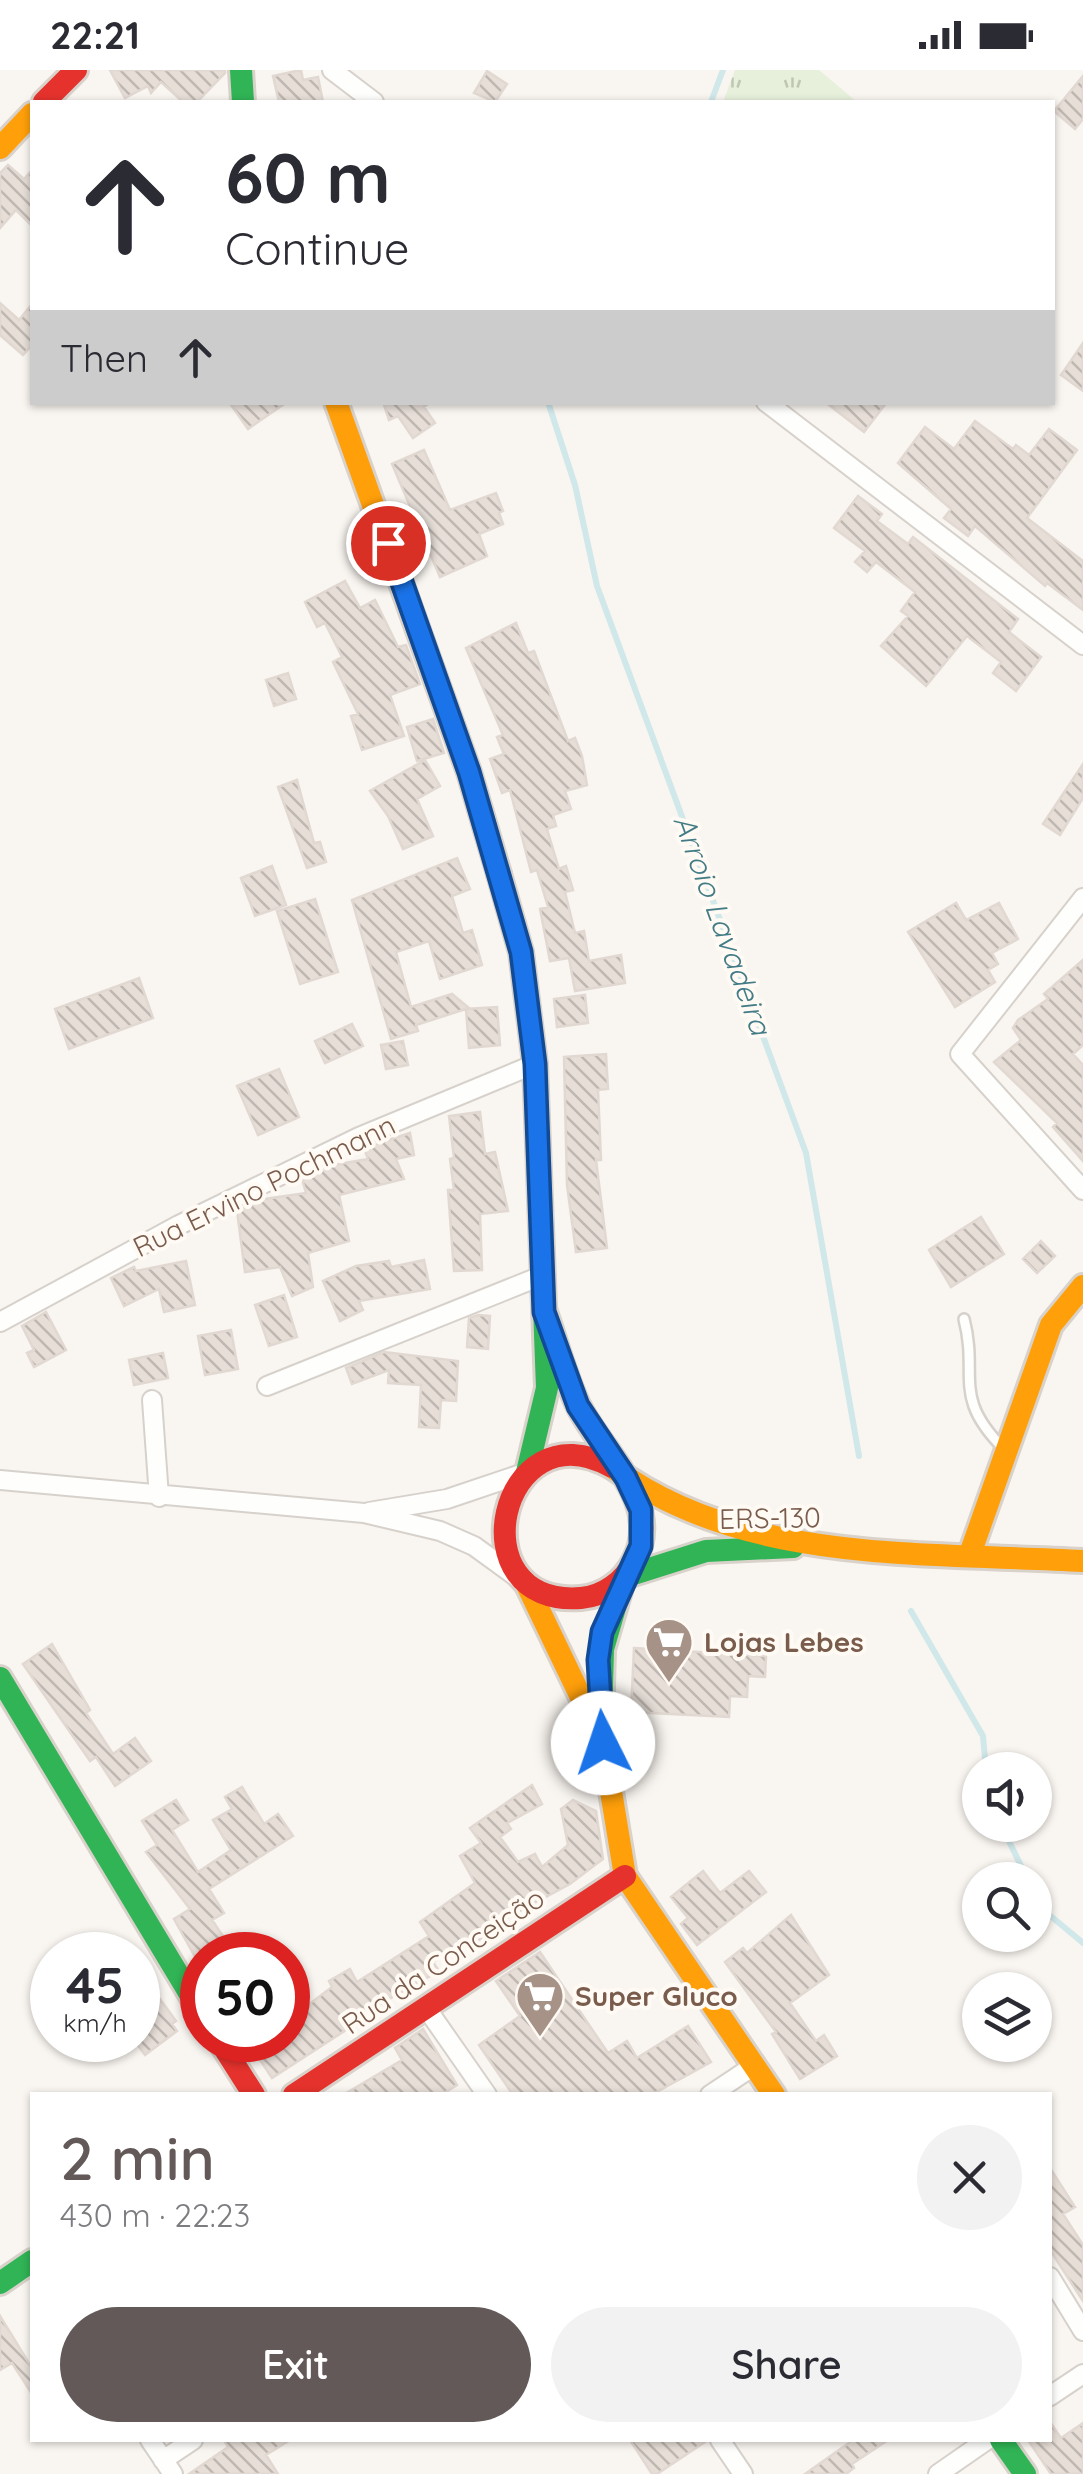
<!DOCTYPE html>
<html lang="en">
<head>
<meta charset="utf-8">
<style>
  body { margin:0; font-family:Quicksand,sans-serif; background:#f2f2f3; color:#2b2b33; height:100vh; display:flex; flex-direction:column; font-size:38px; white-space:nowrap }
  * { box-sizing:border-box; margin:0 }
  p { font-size:32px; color:#7c7c81 }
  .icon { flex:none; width:55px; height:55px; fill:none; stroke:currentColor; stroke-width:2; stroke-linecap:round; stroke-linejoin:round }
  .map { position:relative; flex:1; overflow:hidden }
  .side { position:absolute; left:30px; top:2022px; width:1022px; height:350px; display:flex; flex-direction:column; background:#fff; border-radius:0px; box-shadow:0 2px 8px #0004 }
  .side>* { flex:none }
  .guide { position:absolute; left:30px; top:30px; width:1025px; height:305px; border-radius:0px; box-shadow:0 2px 8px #0004; background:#fff; color:#2b2b33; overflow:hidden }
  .fabs { position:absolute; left:962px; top:1682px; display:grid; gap:20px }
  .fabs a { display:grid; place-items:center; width:90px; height:90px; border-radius:50%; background:#fff; box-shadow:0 2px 8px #0004; font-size:50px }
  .speed { position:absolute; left:30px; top:1862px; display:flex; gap:20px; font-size:50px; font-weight:700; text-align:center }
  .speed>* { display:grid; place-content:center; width:130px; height:130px; border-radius:50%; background:#fff; box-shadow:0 2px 8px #0004; line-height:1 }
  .speed small { font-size:25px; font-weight:400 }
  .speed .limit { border:15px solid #d22; background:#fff; color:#111 }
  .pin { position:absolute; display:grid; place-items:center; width:85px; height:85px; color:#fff; margin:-42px; border:5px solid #fff; border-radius:50%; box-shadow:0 2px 10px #0007 }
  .me { position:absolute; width:110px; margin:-55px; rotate:356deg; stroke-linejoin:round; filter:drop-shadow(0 0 8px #0008) }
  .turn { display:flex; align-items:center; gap:35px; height:210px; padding:0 30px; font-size:45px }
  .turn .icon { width:130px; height:130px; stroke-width:2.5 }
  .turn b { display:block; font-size:70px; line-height:85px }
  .then { display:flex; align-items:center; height:95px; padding:0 30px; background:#0003; gap:20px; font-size:38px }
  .round { display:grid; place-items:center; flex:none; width:105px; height:105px; border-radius:52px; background:#f2f2f3 }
  .summary { display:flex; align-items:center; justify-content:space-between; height:170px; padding:0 30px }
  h1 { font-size:60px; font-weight:600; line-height:75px; color:#625958 }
  .cta { display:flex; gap:20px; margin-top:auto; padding:20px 30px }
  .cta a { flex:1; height:115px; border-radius:60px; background:#625958; color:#fff; font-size:40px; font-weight:600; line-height:115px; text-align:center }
  .cta a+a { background:#f2f2f3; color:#2b2b33 }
  .status { display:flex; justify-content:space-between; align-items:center; height:70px; padding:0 50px; background:#fff; direction:ltr }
  .status svg { height:28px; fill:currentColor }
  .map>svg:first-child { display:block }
</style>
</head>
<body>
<div class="status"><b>22:21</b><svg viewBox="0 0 49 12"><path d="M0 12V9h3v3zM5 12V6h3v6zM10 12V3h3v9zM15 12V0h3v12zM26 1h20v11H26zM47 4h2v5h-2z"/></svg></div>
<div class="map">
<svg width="1083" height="2404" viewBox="0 0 1083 2404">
  <defs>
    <pattern id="park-tufts" width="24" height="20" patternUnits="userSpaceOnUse" patternTransform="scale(2.5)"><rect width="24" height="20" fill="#e7f0db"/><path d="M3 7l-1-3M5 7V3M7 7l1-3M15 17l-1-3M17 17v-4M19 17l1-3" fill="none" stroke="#c0c6b4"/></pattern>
    <pattern id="building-back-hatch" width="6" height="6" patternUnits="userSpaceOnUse" patternTransform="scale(2.5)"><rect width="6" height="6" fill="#e6ded7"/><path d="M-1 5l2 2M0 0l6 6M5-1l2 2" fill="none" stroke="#bfb7b1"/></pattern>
  </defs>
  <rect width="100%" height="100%" fill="#f9f5f0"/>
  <path fill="url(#park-tufts)" d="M735 0H819L857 32H723Z"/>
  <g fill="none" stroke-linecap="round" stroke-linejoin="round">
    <path stroke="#d0e8ea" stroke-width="6" d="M711 32 723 0
      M548 332 575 415 597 516 806 1083 859 1386
      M911 1541 983 1666 986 1700
      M1001 1755 1028 1810
      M1035 1823 1047 1843 1083 1873"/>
  </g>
  <path fill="url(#building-back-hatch)" stroke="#e2d8d2" stroke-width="2.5" d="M110 0H225V3L197 32H183L161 12 151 23 148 16 125 28Z
    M301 0 303 10 318 7 323 32H279L273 6Z
    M487 1 507 14 495 32 474 23Z
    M1083 6V49L1075 59 1054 41Z
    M8 95 24 109 32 100V156L16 140 0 158V103Z
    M0 233 19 250 32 234V275L23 285 0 265Z
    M1083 273V321L1061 305Z
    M229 332H287L248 359Z
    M383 332H430L424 337 435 353 413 368 398 346 389 350Z
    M825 332H887L864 362Z
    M975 351 1013 379 1016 375 1029 385 1049 359 1077 380 1027 448 1083 491V540L1047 513 1045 516 975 456 968 466 944 448 951 439 898 393 925 357 954 379Z
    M424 380 450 440 496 423 503 441 499 443 503 454 479 464 487 486 440 507 392 394Z
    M858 426 882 444 877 451 908 474 913 467 1018 549 1009 562 1041 587 1016 621 993 603 1001 592 967 566 926 616 881 576 908 546 901 541 915 522 876 492 867 502 855 492 865 481 834 458Z
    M345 511 360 538 375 530 398 577 406 575 420 614 390 625 404 666 362 680 351 646 358 644 333 592 342 587 325 553 317 557 305 532Z
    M516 553 528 583 534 581 568 671 575 668 582 686 587 715 565 721 571 739 553 745 556 756 547 759 559 799 566 796 573 820 565 822 575 863 584 861 589 891 621 885 625 913 575 921 569 888 550 891 540 839 548 837 537 800 531 802 510 720 502 723 490 689 504 684 497 667 503 665 466 578Z
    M288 603 296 629 274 636 266 610Z
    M433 649 444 683 417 691 407 657Z
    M425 690 440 716 417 729 433 766 403 779 388 746 370 721Z
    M1083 694V728L1060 765 1043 754Z
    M297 710 314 773 320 772 326 792 307 798 278 717Z
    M457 788 470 819 452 826 463 863 472 860 482 895 440 909 429 871 396 882 411 937 452 924 469 938 416 955 418 961 391 969 352 830Z
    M272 796 286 835 255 846 241 808Z
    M315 829 338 902 300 914 277 841Z
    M956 833 966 850 999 833 1018 869 992 883 998 894 988 900 995 912 955 937 908 862Z
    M1083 890V975L1073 984 1083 995V1091L1053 1057 1057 1053 994 992 1021 970 1013 958 1018 950 1048 929 1044 924Z
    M139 908 153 948 69 979 55 939Z
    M585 925 588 953 557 957 554 929Z
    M497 937 500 975 469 978 466 939Z
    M352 954 363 976 325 993 315 971Z
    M403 971 408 995 386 999 381 975Z
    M606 984 608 1019 598 1020 601 1090H596L607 1178 576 1182 567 1115 564 987Z
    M279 999 299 1047 258 1065 237 1016Z
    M480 1042 485 1084 495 1082 508 1141 480 1144 482 1200 454 1201 448 1120H454L450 1089 454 1088 449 1046Z
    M410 1063 414 1085 396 1089 404 1109 339 1125 349 1171 308 1183 313 1217 292 1226 280 1197 245 1202 237 1141 258 1130 306 1123 302 1109 328 1096 368 1089 364 1078Z
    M981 1147 1004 1184 951 1217 929 1180Z
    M1041 1171 1055 1186 1037 1203 1023 1189Z
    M424 1190 430 1219 359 1231 363 1240 340 1251 323 1211 356 1196 389 1191 391 1197Z
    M186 1191 195 1235 164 1242 159 1219 124 1236 111 1208 134 1197 136 1201Z
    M284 1225 297 1267 269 1276 255 1235Z
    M46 1242 66 1280 34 1297 27 1283 34 1280 22 1256Z
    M478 1245 490 1246 488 1279 467 1277 469 1248Z
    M231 1260 238 1299 205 1305 198 1266Z
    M384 1282 458 1291 456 1331 441 1330 439 1358 419 1357 421 1315 388 1313 389 1300 352 1314 346 1298Z
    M163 1283 168 1308 134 1315 129 1290Z
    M52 1574 90 1640 86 1643 113 1684 135 1668 151 1691 115 1716 96 1687 90 1691 23 1594Z
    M634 1578 766 1586 765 1607 748 1606 747 1627 730 1626 729 1647 631 1642Z
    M532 1715 542 1734 507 1753 511 1759 500 1767 518 1792 535 1784 542 1797 568 1775 561 1739 573 1730 596 1741 603 1789 570 1814 492 1856 494 1860 473 1874 468 1868 433 1892 439 1901 343 1955 346 1960 272 2008 247 1970H288V1950L332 1917 329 1911 350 1899 357 1912 429 1866 420 1852 475 1813 460 1786 481 1773 470 1758Z
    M242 1717 264 1754 278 1744 293 1766 209 1819 224 1843 212 1850 236 1885H194L174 1849 190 1839 146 1782 157 1775 142 1751 176 1730 188 1750 172 1760 198 1802 231 1780 213 1750 232 1739 225 1727Z
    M703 1801 720 1823 749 1801 766 1822 697 1875 681 1854 688 1848 671 1827Z
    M791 1845 829 1905 790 1933 816 1971 824 1965 837 1986 800 2009 772 1964 776 1962 725 1892 743 1878 747 1883Z
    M540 1882 608 1983 627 1971 637 1988 688 1956 711 1992 651 2025H513L479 1975 520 1946 496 1911Z
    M160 1929 176 1951 172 1954 177 1961 145 1985 134 1970H138V1946Z
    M423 1959 457 2015 441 2025H343L402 1990 395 1978Z
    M1050 2098 1075 2137 1063 2144 1083 2175V2231L1050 2180Z
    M0 2246 32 2298V2324L12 2293 0 2300Z
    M1050 2352 1061 2368 1083 2353V2404H1051L1028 2370H1050Z
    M224 2370H290L266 2385 278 2404H189L228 2377Z
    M630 2370H708L657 2404H652Z
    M853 2370H888L852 2394 854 2398 846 2404H805Z"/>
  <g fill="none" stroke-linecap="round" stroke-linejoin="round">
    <g stroke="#d7d1cb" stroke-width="14">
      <path id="lane" d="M964 1249C979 1307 951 1326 1004 1379"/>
    </g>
    <g stroke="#d7d1cb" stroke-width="22">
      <path id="street" d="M332 0 374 32
        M766 332 1083 575
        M1083 828 960 984 1083 1120
        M0 1252 179 1155 359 1067 535 994
        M267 1316 541 1206
        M152 1330 159 1427
        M0 1410 364 1443 440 1461 474 1476 518 1508
        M369 1442 447 1429 527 1402
        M427 1939 487 2025
        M710 2025 755 1995
        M1050 2207 1083 2261
        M1050 2326 1083 2304
        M150 2370 173 2404
        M720 2370 743 2404
        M163 2390 193 2370
        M938 2404 987 2370"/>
    </g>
    <g stroke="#d9d2cb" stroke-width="28">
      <path id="fast" d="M241 0 243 32
        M499 804 521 882 535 994 547 1318 527 1402
        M0 1608 202 1944
        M601 1653 603 1579 624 1507 706 1481 793 1477
        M0 2213 32 2191
        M1001 2370 1025 2404"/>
    </g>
    <g stroke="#d9d2cb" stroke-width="28">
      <path id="slow" d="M0 78 32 44
        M336 332 469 702 499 804
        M612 1397C744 1495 927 1482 1083 1491
        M970 1484 1051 1255 1083 1216
        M527 1515 603 1673 625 1806 774 2025"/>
    </g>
    <g stroke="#d9d2cb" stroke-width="28">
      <path id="jam" d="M44 32 76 0
        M545 1242C556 1273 564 1305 578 1335 601 1383 665 1432 634 1491 624 1511 604 1526 581 1528 455 1538 499 1334 612 1397
        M219 1970 254 2025
        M294 2025 625 1806"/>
    </g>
    <use href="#lane" stroke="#fefefd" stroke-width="9"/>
    <use href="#street" stroke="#fefefd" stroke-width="18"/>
    <use href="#fast" stroke="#30b455" stroke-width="22"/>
    <use href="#slow" stroke="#ff9f0a" stroke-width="22"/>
    <use href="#jam" stroke="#e5322d" stroke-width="22"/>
  </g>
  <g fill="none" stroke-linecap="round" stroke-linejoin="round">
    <g stroke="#114b97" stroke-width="25">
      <path id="route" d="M388 473 469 702 521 882 535 994 544 1242 578 1336 626 1408 641 1440V1476L602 1562 598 1590 603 1673"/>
    </g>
    <use href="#route" stroke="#1a73e8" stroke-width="18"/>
  </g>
  <defs>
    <g id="supermarket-pin" transform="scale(2.5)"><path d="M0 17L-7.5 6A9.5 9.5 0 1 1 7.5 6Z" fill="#a69286" stroke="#fffaf3"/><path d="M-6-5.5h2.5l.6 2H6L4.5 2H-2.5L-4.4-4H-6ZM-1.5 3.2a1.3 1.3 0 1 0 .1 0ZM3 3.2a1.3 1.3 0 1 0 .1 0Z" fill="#fff"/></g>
  </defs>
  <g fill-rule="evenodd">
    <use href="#supermarket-pin" x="669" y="1572"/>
    <use href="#supermarket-pin" x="540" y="1926"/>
  </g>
  <g text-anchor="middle" stroke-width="8" stroke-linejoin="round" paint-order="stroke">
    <g font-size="28" fill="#7a5c4d" stroke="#fffaf3">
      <text transform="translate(264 1116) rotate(-26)" y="10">Rua Ervino Pochmann</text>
      <text transform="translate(770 1448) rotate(-1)" y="10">ERS-130</text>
      <text transform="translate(443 1891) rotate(-34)" y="10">Rua da Conceição</text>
    </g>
    <g font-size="28" font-weight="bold" fill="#7a5c4d" stroke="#fffaf3" text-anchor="start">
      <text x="704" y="1582">Lojas Lebes</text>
      <text x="575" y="1936">Super Gluco</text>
    </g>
    <g font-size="30" font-style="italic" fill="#437c86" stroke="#fffaf3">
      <text transform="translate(722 855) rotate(70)" y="10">Arroio Lavadeira</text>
    </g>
  </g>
</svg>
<div class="fabs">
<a><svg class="icon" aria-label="sound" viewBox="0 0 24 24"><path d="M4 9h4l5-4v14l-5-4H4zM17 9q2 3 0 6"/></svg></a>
<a><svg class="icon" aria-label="search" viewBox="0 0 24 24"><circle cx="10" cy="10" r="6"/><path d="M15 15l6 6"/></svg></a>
<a><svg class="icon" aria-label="layers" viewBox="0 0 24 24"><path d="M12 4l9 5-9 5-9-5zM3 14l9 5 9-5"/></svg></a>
</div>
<div class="speed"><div>45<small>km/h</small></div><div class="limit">50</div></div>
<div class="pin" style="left:388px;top:473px;background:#d93025"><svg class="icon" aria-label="arrive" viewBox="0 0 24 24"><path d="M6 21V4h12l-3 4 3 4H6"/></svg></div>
<svg class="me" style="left:603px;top:1673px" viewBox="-20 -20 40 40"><circle r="19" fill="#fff"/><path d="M0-13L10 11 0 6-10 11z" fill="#1a73e8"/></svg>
<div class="guide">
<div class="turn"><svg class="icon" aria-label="ahead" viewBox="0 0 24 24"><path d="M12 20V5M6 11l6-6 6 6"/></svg><div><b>60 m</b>Continue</div></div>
<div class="then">Then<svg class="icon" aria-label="ahead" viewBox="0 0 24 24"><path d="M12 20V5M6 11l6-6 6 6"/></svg></div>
</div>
<section class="side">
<div class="summary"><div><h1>2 min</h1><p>430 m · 22:23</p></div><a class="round"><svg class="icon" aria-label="close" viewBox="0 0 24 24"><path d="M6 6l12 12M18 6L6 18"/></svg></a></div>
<div class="cta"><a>Exit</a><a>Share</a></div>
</section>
</div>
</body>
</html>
